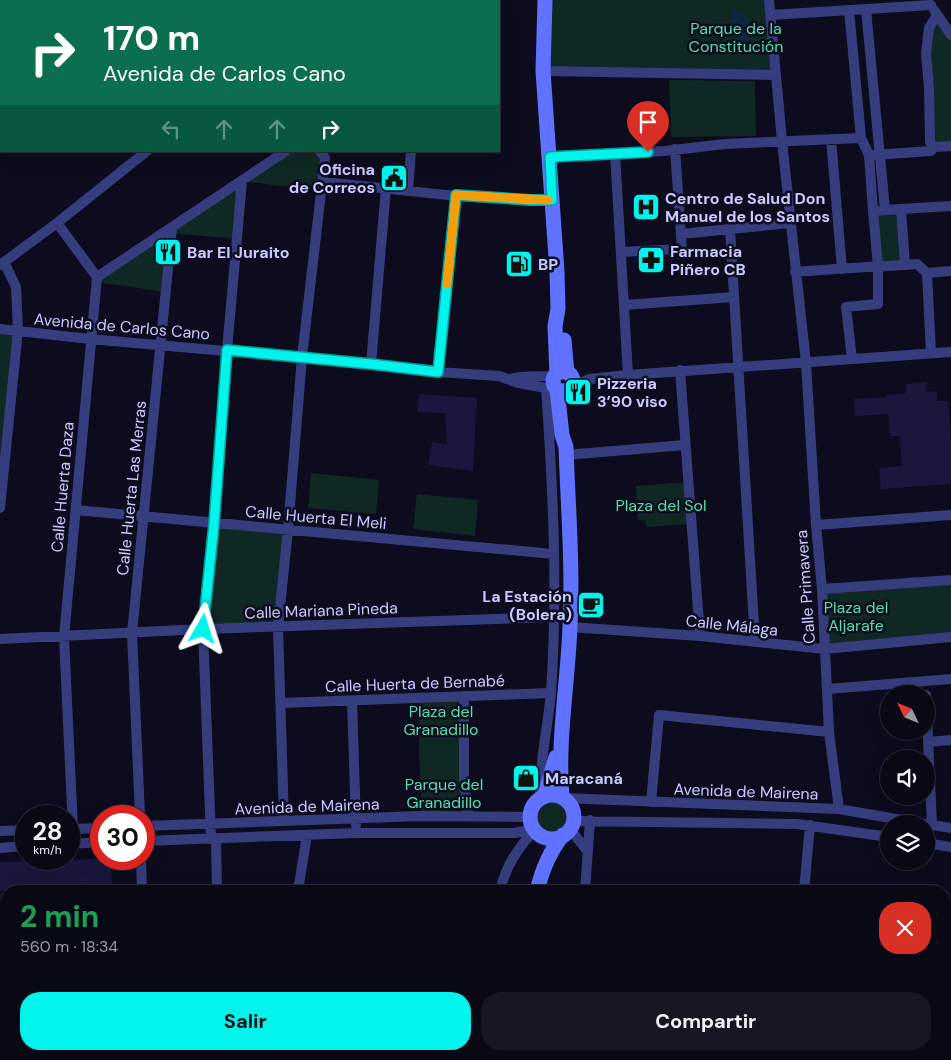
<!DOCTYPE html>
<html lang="es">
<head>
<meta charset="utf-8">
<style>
  body { margin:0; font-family:"DM Sans",sans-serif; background:#171723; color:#f1f3f6; height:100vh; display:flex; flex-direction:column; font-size:19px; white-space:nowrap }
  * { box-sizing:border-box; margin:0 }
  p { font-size:16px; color:#999aa1 }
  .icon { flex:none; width:28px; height:28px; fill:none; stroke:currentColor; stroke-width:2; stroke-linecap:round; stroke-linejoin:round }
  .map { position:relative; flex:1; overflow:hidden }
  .sheet { position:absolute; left:0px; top:885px; width:951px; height:175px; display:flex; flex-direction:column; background:#090916; border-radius:20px 20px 0 0; box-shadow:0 5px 20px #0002,0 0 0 1px #292a35 }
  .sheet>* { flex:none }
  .guide { position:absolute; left:0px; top:0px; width:500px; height:152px; box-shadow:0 5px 20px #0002,0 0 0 1px #292a35; background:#0b6e4f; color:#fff; overflow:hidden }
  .needle { width:32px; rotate:313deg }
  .tools { position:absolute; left:880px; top:685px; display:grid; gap:10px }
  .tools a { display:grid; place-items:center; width:55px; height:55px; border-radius:50%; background:#090916; box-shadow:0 5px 20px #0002,0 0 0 1px #292a35; font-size:25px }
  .speed { position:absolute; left:15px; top:805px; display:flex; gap:10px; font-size:25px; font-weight:700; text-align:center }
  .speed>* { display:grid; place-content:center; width:65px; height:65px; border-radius:50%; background:#090916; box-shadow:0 5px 20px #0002,0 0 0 1px #292a35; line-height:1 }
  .speed small { font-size:12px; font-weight:400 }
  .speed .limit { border:8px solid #d22; background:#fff; color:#111 }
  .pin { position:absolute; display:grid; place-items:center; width:42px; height:42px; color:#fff; margin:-51px -21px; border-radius:50% 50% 50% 0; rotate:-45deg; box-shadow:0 0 5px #0007 }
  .pin .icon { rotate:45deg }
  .me { position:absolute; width:55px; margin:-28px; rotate:6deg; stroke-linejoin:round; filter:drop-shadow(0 0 4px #0008) }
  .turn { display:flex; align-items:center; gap:18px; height:105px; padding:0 20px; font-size:22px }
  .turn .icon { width:65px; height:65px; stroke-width:2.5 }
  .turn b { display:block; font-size:35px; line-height:42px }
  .lanes { display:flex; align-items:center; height:48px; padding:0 20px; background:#0003; justify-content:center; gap:25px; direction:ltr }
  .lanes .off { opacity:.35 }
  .round { display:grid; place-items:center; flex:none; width:52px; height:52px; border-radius:20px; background:#171723 }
  .head { display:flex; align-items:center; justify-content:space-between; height:85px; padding:0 20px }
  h1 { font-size:30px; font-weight:700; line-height:38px; color:#1e9e55 }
  .action { display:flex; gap:10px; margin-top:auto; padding:10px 20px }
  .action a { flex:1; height:58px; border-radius:20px; background:#00f4eb; color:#111; font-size:20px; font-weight:700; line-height:58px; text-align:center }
  .action a+a { background:#171723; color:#f1f3f6 }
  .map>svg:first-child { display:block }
</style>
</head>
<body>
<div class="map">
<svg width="951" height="1060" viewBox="0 0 951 1060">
  <rect width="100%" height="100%" fill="#0c0c1e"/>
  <path fill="#0f2824" d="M545 0H769L776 75 545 69Z
    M937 15 951 35V146L934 147 926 53Z
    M669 80 755 81 756 136 671 137Z
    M286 151H320L325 158 321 191 242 181 237 239 171 233 165 292 96 282 97 277Z
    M901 209 905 265 878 266 873 211Z
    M0 329 18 330 0 508Z
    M311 473 379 480 376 514 308 508Z
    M688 482 692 524 646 527V521L638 520 636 486Z
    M417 494 478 500 475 536 413 529Z
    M214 524 288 529 278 627 203 629Z
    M951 580V637L825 649 822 589Z
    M464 696 468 816H421L418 698Z
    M534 817a18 18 0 1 1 36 0a18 18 0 1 1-36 0Z"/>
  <path fill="#0b2843" d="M732 9C737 12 744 15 748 20 757 35 746 50 732 54V41C741 35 740 28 732 21Z"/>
  <path fill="#1a173f" d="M927 382 926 392 937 391V401H948L951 442V484L881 489 879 468 902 466 899 436H890L888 414 855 416 854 399 887 397 886 395 906 393V384Z
    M419 394 477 398 473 471 428 465 432 442 447 444 445 413 417 412Z
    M101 859H111L112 891H0V862Z"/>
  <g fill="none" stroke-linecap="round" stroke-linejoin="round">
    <path stroke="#363d7e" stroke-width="10" d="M416 0 417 1
      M769 0 782 141 806 363 816 525 822 589 829 732 839 809
      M156 1V0
      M241 1V0
      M329 1V0
      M356 1 357 0
      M866 9 885 210
      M849 10 861 138 869 155 873 211
      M934 10 951 35
      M771 15 931 5
      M543 71 776 75
      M831 139 842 269
      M934 147 930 142 929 88 926 53 929 28 937 15
      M615 153 628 375
      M874 155 931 151 934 147 951 146
      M550 157 665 151 725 144 861 138
      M322 182C398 189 475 201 552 199
      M408 190 411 151
      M901 209 951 206
      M57 223 97 277 64 637 73 829V844
      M730 229 755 642
      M681 234 790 223
      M621 252 682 249 675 149
      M0 265 57 223 147 151
      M905 265 917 264 927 273
      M795 272C832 269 869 267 905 265L901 209 873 211 878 266V304L846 307 852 359
      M97 277 286 151
      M624 305 734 297
      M0 329 90 339 371 364 438 372 499 376 518 383 546 388 555 387
      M931 353 927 273 951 271
      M371 364 386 188
      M680 370 700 636
      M438 372 456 195
      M510 379C524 375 540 377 555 376
      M570 387 589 379 628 375 951 352
      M566 455 685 445
      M0 508 18 330 16 287 4 262
      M76 510C235 524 394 539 553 554
      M816 525 951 515
      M822 589 951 580
      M570 627 700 636 825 649 951 637
      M0 639 203 629 553 617
      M828 689 951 679
      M926 695 932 825
      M464 696V777L468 816
      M352 701 356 825
      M281 703 551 693
      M928 742 951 740
      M540 798C539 763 548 728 551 692 558 591 553 489 546 388
      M564 798 839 809 925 824
      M651 802 659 715 829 732
      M140 816 132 633 172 228
      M284 820 278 627 288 529 302 357 325 158 320 151
      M573 821 797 824 889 837
      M927 824 951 828
      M144 826 421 816 530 817
      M69 829 101 828
      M570 829 588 852
      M0 831 26 830
      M211 839 203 629 214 524 227 350 242 181
      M216 839 217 891
      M144 841 356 833H514L535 829
      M926 843 951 847
      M69 844 101 842
      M0 848 26 846
      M141 859 142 891
      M298 891 307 835
      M500 891C505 868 518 847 535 830
      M585 891 590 820
      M804 891 810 825
      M145 1054V1060
      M687 1054 741 1060
      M270 1060 271 1054
      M333 1060 334 1054
      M376 1060 377 1054
      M455 1060 457 1054
      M572 1060 573 1054
      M786 1060 787 1054"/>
    <path stroke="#6072ff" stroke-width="15" d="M545 0 543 71 557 272 558 309 555 326 557 374
      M564 340 567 373
      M553 381a10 10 0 1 1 20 0a10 10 0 1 1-20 0Z
      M557 389 562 435 566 447C568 507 573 566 570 626 568 683 557 740 562 797
      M530 817a22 22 0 1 1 44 0a22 22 0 1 1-44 0Z
      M544 797 556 757
      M537 891C542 870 549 852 563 835
      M495 1060 497 1054"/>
  </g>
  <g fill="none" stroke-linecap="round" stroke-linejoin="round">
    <g stroke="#009f99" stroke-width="12">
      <path id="route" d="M203 629 214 524 227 350 371 364 438 372 456 195 531 200H552L550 157 648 152"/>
    </g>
    <use href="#route" stroke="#00f4eb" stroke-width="9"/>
    <path stroke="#f59e0b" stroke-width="9" d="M447 284 456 195 548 200"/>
  </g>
  <defs>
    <g id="civic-square" transform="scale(1.4375)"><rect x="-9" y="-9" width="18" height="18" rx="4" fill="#00f4eb" stroke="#0c0c1e"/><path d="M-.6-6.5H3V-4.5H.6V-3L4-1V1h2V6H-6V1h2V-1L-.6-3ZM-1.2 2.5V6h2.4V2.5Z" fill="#111"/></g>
    <g id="hospital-square" transform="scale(1.4375)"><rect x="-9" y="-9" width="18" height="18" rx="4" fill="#00f4eb" stroke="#0c0c1e"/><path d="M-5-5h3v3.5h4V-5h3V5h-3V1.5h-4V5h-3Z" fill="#111"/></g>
    <g id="restaurant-square" transform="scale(1.4375)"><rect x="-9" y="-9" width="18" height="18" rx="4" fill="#00f4eb" stroke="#0c0c1e"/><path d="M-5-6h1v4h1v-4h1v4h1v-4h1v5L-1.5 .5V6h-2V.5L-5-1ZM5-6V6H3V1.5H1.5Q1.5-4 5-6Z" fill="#111"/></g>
    <g id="pharmacy-square" transform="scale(1.4375)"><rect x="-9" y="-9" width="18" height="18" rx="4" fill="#00f4eb" stroke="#0c0c1e"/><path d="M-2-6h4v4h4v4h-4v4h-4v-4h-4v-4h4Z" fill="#111"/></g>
    <g id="fuel-square" transform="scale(1.4375)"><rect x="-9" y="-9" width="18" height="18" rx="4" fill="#00f4eb" stroke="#0c0c1e"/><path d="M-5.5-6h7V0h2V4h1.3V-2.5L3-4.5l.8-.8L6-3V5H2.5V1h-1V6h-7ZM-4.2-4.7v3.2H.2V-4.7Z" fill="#111"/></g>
    <g id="cafe-square" transform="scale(1.4375)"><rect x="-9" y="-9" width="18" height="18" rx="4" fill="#00f4eb" stroke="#0c0c1e"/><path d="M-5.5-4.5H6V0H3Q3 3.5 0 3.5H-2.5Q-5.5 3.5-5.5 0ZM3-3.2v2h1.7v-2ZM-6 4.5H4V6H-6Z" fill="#111"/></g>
    <g id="shop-square" transform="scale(1.4375)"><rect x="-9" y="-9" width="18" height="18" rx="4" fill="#00f4eb" stroke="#0c0c1e"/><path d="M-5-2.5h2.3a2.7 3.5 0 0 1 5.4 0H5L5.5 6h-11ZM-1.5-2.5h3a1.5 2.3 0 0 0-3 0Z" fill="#111"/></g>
  </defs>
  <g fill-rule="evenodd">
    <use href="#civic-square" x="394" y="178"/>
    <use href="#hospital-square" x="646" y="207"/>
    <use href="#restaurant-square" x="168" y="252"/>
    <use href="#pharmacy-square" x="651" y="260"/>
    <use href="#fuel-square" x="519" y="264"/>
    <use href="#restaurant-square" x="578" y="392"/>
    <use href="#cafe-square" x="591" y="605"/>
    <use href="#shop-square" x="526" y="778"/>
  </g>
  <g text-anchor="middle" stroke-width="5" stroke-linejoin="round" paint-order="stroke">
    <g font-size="16" fill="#54e0aa" stroke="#0c0c1e">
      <text x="736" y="34">Parque de la<tspan x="736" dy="18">Constitución</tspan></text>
      <text x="661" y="511">Plaza del Sol</text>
      <text x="856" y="613">Plaza del<tspan x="856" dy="18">Aljarafe</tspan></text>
      <text x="441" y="717">Plaza del<tspan x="441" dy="18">Granadillo</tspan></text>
      <text x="444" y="790">Parque del<tspan x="444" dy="18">Granadillo</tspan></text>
    </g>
    <g font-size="16" font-weight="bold" fill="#c9caff" stroke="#0c0c1e" text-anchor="start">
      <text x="375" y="175" text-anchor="end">Oficina<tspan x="375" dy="18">de Correos</tspan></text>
      <text x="665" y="204">Centro de Salud Don<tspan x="665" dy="18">Manuel de los Santos</tspan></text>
      <text x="670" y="257">Farmacia<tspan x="670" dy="18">Piñero CB</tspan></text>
      <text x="187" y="258">Bar El Juraito</text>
      <text x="538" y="270">BP</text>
      <text x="597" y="389">Pizzeria<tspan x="597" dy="18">3’90 viso</tspan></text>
      <text x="572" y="602" text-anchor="end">La Estación<tspan x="572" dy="18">(Bolera)</tspan></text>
      <text x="545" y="784">Maracaná</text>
    </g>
    <g font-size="16" fill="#c9caff" stroke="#0c0c1e">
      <text transform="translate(122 326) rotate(5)" y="6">Avenida de Carlos Cano</text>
      <text transform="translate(62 487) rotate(-85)" y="6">Calle Huerta Daza</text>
      <text transform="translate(131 488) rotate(-84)" y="6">Calle Huerta Las Merras</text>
      <text transform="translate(316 517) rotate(5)" y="6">Calle Huerta El Meli</text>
      <text transform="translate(805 587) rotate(-94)" y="6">Calle Primavera</text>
      <text transform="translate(321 610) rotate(-2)" y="6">Calle Mariana Pineda</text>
      <text transform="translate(732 625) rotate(6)" y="6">Calle Málaga</text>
      <text transform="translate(415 683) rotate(-2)" y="6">Calle Huerta de Bernabé</text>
      <text transform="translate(746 791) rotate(2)" y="6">Avenida de Mairena</text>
      <text transform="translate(307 806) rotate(-2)" y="6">Avenida de Mairena</text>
    </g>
  </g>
</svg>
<div class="tools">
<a><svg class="needle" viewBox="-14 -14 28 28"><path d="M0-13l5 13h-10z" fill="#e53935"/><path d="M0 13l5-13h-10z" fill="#999aa1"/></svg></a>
<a><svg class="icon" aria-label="sound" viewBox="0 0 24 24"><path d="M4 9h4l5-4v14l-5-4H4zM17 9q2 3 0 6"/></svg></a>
<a><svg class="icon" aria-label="layers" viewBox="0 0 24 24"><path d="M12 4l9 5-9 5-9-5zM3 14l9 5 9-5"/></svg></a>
</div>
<div class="speed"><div>28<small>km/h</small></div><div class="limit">30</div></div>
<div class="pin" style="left:648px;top:152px;background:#d93025"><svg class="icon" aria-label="arrive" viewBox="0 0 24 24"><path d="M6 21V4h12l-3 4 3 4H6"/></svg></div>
<svg class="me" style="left:203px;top:629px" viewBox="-20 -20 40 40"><path d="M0-17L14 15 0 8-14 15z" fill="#00f4eb" stroke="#fff" stroke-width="4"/></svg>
<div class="guide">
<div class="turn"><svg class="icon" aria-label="right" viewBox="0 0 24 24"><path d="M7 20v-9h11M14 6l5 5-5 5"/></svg><div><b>170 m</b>Avenida de Carlos Cano</div></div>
<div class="lanes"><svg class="icon off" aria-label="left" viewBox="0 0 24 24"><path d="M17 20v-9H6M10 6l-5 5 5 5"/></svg><svg class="icon off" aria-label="ahead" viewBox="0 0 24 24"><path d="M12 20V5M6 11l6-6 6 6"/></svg><svg class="icon off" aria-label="ahead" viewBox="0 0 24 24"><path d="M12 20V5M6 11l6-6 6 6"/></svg><svg class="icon" aria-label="right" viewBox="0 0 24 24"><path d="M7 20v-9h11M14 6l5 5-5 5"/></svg></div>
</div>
<section class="sheet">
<div class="head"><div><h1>2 min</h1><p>560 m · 18:34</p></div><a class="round" style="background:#d93025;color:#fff"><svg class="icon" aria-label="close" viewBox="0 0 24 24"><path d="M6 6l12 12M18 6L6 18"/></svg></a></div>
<div class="action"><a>Salir</a><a>Compartir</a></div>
</section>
</div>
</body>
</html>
